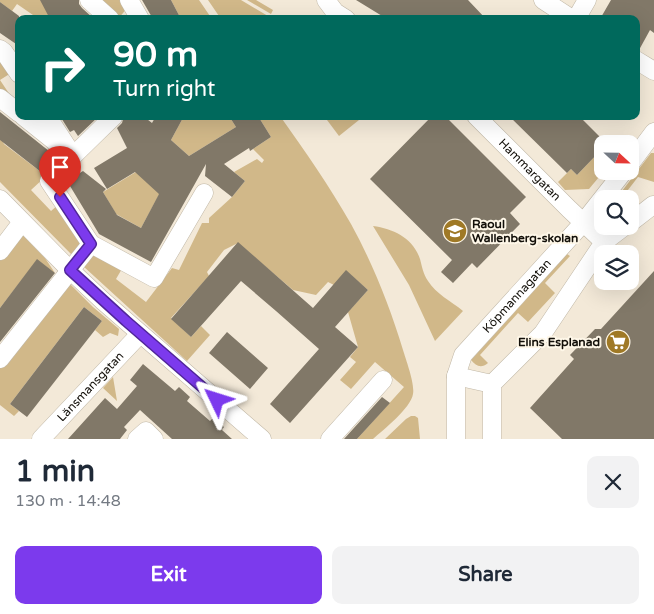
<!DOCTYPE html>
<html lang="en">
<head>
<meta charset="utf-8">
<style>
  body { margin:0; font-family:"Varela Round",sans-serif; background:#f2f2f3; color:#1f2937; height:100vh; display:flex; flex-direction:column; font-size:19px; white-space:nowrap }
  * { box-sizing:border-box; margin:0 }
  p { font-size:16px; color:#747a83 }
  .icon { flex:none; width:28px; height:28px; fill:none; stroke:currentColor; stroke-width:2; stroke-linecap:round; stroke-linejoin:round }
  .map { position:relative; height:439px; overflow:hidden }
  .details { display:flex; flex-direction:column; background:#fff; flex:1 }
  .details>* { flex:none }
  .hud { position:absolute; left:15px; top:15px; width:625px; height:105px; border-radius:10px; box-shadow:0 5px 20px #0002; background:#00695c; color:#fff; overflow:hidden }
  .needle { width:32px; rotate:112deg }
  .buttons { position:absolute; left:594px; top:135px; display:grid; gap:10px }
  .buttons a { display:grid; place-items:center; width:45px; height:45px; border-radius:10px; background:#fff; box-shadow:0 5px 20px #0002; font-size:25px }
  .pin { position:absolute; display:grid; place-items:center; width:42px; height:42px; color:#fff; margin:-51px -21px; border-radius:50% 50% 50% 0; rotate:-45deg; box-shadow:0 0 5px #0007 }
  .pin .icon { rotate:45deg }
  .me { position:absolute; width:55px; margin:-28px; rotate:311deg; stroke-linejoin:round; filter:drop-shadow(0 0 4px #0008) }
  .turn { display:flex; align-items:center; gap:18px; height:105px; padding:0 15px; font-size:22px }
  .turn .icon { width:65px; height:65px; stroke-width:2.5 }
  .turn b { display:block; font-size:35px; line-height:42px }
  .round { display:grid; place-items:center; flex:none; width:52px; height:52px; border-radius:10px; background:#f2f2f3 }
  .headline { display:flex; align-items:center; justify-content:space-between; height:85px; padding:0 15px }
  h1 { font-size:30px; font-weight:800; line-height:38px }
  .primary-button { display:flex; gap:10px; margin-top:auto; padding:10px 15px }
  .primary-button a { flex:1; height:58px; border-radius:10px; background:#7c3aed; color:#fff; font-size:20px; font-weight:800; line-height:58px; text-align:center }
  .primary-button a+a { background:#f2f2f3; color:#1f2937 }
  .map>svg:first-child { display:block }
</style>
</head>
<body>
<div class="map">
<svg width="654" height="439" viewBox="0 0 654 439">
  <rect width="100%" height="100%" fill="#f3e9d8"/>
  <path fill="#d1b889" d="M0 0H43L57 19H31L33 15 17 4 12 11 0 2Z
    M94 0H123L128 7 118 19Z
    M171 0H199L212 19H187L186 17 181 19Z
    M208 0H241L268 16 266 19H221Z
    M247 0H256L273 10 271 14Z
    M0 56 11 73 0 80 16 104 0 95Z
    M184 116H229L236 127 189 156 171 140Z
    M258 116H280C305 151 330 187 351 224 373 264 390 307 403 350 406 360 415 384 413 394 411 408 383 430 373 439H357L404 387 375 362 351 389 340 380 356 362 350 357 358 347 348 312 368 290 346 271 334 285 328 282 316 295 293 290 238 243 224 250 207 272 209 276 171 318 191 337 201 326 210 335 187 361 83 266 92 254 123 267 116 279 146 302 172 268 179 270 202 223H209V218L232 197 245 181 234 172 257 159 262 163 264 160 253 149 271 137Z
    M324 116H364L339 136Z
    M0 135 4 144 41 172 50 160 56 167 31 190 51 211 59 204 82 243 78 249 71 254 0 182Z
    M602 149V171H604L589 189 565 190 558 182 571 169 577 175Z
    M651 153H654V182L638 177 621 199H616Z
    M149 164 167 180 141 228 116 214 103 192Z
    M373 226C394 229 413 238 420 259 422 266 423 274 428 281 436 294 451 301 463 311L435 341 409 285Z
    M20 232 45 258 55 273 37 260 0 308V258Z
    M567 254 570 256 545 283 555 293 528 322 518 313 480 355 488 363C481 369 476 366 471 360Z
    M67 281 93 307 119 329 118 336 110 333 103 337 95 330 102 321 84 307 10 404 19 411 14 416 0 405V367Z
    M113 377 117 401 103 388Z
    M411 416H415L418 418 420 439H385L406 419Z"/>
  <path fill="#817868" d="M40 0H79V4L82 8 94 19H50Z
    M142 0H171L181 19H153Z
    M356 0H468L486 19H387Z
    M611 0H654V33L650 30 639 50 636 49V19H600Z
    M0 2 19 16V46L0 33Z
    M0 112 54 155 41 172 0 140Z
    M60 116H99L78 136 74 130 70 132Z
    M124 116H143L152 123 156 116H184L171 140 189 156 236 127 229 116H258L271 137 250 151 249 148 224 164 245 181 232 197 205 176 206 164 151 262 99 234 67 181 83 171 106 189 103 192 117 215 141 228 159 194 135 172 107 189 94 168 127 148 117 128 122 123Z
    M432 116H445L526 197 510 213 520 224 477 268 472 263 453 283 441 272 452 260 370 179Z
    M509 116H579L607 144H602V149L577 175 571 169 567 173Z
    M238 242 313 308 346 270 368 290 335 327 358 347 290 423 270 404 319 349 276 311 241 281 191 337 171 319Z
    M37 259 55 273 0 342V308Z
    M654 271V439H562L530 408 574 359 570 355 595 329H601Z
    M84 307 102 321 27 417 10 404Z
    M227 332 268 368 250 389 209 353Z
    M143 364 175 391 179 387 190 397 187 401 210 421 213 418 224 427 222 430 232 439H172L140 410 124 427 127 430 120 439H68L105 398 117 409 137 386 130 380Z
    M382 397 390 403 357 439H344Z"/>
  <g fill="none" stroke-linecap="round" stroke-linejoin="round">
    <g stroke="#c1b8a7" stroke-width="19">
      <g id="minor">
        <path d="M89 0 110 19"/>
        <path d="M129 0 140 19"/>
        <path d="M326 0 335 12 346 19"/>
        <path d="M543 0 572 19"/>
        <path d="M576 19 587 0"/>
        <path d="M0 49 4 52 19 74"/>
        <path d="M636 60 654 71"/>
        <path d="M0 98 19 113"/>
        <path d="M23 116 73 156 49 181 91 244 154 278 204 193"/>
        <path d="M47 116 73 156 114 116"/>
        <path id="s1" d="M476 116 569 209 604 242 543 333 492 384V439"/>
        <path d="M630 164 654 132"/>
        <path d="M0 199 70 270 103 301 262 439"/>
        <path d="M630 223 653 205"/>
        <path d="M604 242 625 226"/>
        <path d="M0 251 22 222"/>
        <path d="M0 359 91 244"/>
        <path d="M456 376 492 384"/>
        <path id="s2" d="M41 439 140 334"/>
        <path d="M137 439 146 431 154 439"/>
        <path d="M330 439 383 380"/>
        <path id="s3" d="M456 439V376L463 355 583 223 624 171"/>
      </g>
    </g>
    <use href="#minor" stroke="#fff" stroke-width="18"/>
  </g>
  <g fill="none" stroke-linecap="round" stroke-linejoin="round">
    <g stroke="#51269a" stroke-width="12">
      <path id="route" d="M60 197 91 244 70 270 126 321 217 400"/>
    </g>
    <use href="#route" stroke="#7c3aed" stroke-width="9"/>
  </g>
  <defs>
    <g id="school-disc" transform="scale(1.25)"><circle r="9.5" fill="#9f7926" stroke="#fef7e8"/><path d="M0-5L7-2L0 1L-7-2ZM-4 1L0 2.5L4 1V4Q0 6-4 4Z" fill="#fff"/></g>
    <g id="supermarket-disc" transform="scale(1.25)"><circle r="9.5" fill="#9f7926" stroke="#fef7e8"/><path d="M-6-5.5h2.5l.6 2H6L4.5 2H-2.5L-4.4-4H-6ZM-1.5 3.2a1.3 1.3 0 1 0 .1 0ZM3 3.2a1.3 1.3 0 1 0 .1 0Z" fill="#fff"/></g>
  </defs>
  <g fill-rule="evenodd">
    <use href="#school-disc" x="455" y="231"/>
    <use href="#supermarket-disc" x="618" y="342"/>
  </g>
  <g text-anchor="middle" stroke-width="4" stroke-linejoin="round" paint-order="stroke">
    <g font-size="12" fill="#120f09" stroke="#fef7e8">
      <text dy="4" stroke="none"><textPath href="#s1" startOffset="76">Hammargatan</textPath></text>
      <text dy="4" stroke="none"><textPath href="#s3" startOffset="165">Köpmannagatan</textPath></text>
      <text dy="4" stroke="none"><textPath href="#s2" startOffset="72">Länsmansgatan</textPath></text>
    </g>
    <g font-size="12" font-weight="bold" fill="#120f09" stroke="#fef7e8" text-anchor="start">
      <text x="472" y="228">Raoul<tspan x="472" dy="14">Wallenberg-skolan</tspan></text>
      <text x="600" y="346" text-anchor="end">Elins Esplanad</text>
    </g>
  </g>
</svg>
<div class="buttons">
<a><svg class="needle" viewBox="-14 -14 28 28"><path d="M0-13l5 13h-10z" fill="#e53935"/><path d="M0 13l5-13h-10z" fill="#747a83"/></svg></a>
<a><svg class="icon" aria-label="search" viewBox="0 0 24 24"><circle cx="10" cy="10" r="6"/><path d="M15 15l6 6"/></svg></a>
<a><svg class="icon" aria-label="layers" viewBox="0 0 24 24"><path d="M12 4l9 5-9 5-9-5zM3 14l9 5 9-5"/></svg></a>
</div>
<div class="pin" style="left:60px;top:197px;background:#d93025"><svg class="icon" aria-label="arrive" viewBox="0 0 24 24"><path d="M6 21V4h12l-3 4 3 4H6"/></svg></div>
<svg class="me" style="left:217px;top:400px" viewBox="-20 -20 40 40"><path d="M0-17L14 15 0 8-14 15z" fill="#7c3aed" stroke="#fff" stroke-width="4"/></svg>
<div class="hud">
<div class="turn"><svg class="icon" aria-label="right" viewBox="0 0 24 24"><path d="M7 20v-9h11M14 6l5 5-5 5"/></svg><div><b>90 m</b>Turn right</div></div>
</div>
</div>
<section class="details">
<div class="headline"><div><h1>1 min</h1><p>130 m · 14:48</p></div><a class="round"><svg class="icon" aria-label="close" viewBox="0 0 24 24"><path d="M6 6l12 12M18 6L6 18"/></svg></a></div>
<div class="primary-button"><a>Exit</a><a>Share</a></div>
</section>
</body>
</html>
